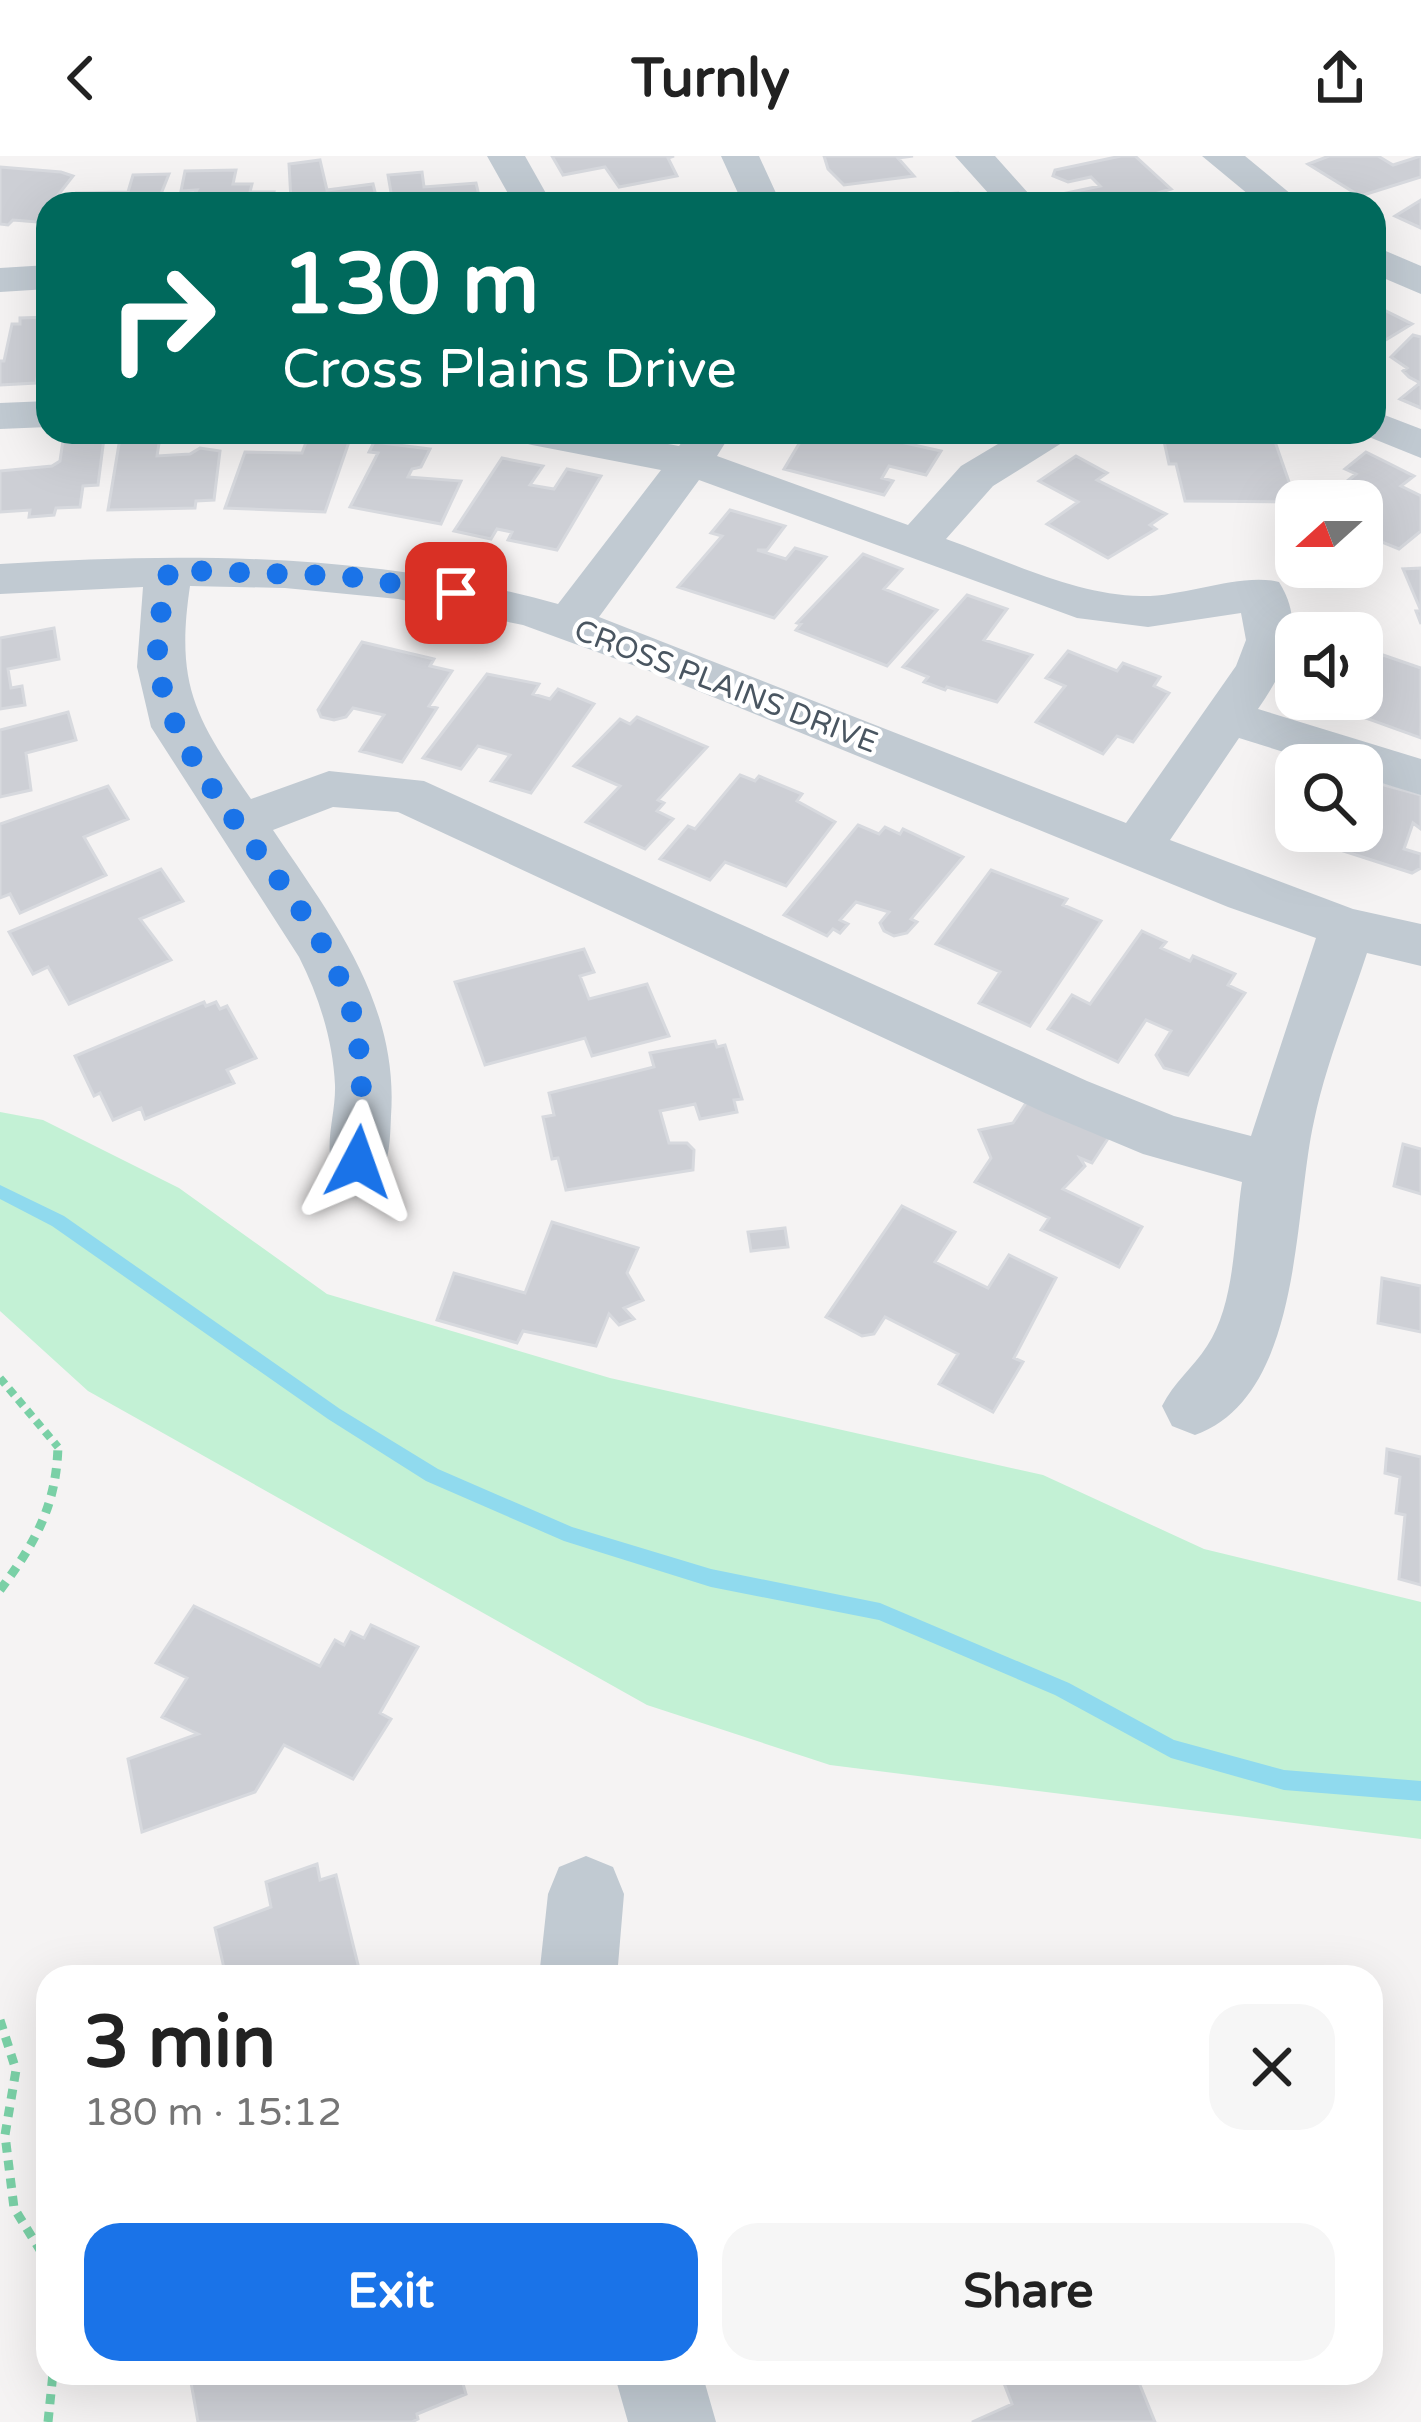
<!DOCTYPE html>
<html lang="en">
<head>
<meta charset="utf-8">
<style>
  body { margin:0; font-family:"Varela Round",sans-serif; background:#f6f6f6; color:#222; height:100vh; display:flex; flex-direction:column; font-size:45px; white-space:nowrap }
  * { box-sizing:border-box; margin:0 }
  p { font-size:39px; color:#767676 }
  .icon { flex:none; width:66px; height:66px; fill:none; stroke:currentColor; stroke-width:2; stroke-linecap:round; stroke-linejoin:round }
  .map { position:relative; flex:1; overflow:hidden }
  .details { position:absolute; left:36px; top:1809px; width:1347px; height:420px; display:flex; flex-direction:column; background:#fff; border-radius:36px; box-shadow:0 12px 48px #0002 }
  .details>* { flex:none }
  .hud { position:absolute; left:36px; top:36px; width:1350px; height:252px; border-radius:36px; box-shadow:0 12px 48px #0002; background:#00695c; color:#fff; overflow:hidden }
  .needle { width:78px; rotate:249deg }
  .tools { position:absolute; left:1275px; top:324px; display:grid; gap:24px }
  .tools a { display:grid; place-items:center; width:108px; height:108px; border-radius:24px; background:#fff; box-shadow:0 12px 48px #0002; font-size:60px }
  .pin { position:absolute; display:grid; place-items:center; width:102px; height:102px; color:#fff; margin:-51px; border-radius:24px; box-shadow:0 6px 18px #0006 }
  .me { position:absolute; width:132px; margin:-66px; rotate:4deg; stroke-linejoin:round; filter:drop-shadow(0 0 9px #0008) }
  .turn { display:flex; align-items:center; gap:42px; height:252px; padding:0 48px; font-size:54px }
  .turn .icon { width:156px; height:156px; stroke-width:2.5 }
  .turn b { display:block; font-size:84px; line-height:102px }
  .round { display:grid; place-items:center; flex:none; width:126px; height:126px; border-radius:36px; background:#f6f6f6 }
  .summary { display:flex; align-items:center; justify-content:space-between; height:204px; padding:0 48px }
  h1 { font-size:72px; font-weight:800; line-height:90px }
  .action { display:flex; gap:24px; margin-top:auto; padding:24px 48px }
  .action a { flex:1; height:138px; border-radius:36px; background:#1a73e8; color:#fff; font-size:48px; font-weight:800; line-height:138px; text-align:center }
  .action a+a { background:#f6f6f6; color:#222 }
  header { display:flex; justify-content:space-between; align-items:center; height:156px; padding:0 48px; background:#fff; font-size:54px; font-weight:800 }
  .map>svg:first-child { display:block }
</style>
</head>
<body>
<header><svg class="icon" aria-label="back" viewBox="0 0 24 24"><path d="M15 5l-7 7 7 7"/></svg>Turnly<svg class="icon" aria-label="share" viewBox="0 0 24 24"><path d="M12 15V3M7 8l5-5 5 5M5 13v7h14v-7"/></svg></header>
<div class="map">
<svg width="1421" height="2266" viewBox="0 0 1421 2266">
  <rect width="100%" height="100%" fill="#f5f3f3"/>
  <path fill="#c3f1d5" d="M0 956 43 964 179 1032 327 1138 610 1222 1043 1319 1204 1393 1421 1446V1683L830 1609 647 1549 88 1235 0 1155Z"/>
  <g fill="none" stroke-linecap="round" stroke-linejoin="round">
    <path fill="#90daee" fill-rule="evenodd" d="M0 1029 64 1060 340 1253 438 1313 572 1371 711 1413 880 1447 1069 1527 1174 1584 1284 1614 1421 1625V1645L1284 1634 1171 1602 1055 1539 879 1464 711 1431 564 1385 426 1325 328 1263 52 1070 0 1043Z"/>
  </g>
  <path fill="#cdcfd5" stroke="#d7d9de" stroke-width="3" d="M552 0H674L668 2 677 20 619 31 605 11 563 19Z
    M824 0H913L898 2 914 20 844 29 828 13Z
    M1121 0H1135L1171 33 1122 48H1071L1062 38 1100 30 1091 21 1068 26 1053 20 1055 14Z
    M1329 0H1378L1393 9 1421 0V21L1360 40 1308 8Z
    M320 4 327 34 373 28 378 48H287L291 44 289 8Z
    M0 11 61 16 73 20 37 66 13 64 8 69 0 68Z
    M236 14 233 28H252L250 36H274L272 48H189L197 34 181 35 185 15Z
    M422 16 424 31 476 27 481 48H393L388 19Z
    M169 18 157 48H73L76 37 128 36 133 19Z
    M958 37 962 48H846L845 44Z
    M696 39 697 48H618L617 43Z
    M1421 44V72L1395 60Z
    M1374 149 1412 168 1374 191Z
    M48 161V204H41L36 227 0 229V205H4L12 168H20V162Z
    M1413 179 1421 181V252L1400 243 1420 227 1409 221 1403 215 1407 212 1391 201Z
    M806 276H856L941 295 926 319 889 310 882 322 893 325 884 339 784 313Z
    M1162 276H1216L1217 281 1272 277 1296 346 1185 345 1176 308H1169Z
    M160 281 157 300 190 298 200 292 220 295 214 344 196 345 195 352 108 354 120 282Z
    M308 281 350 283 325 356 225 352 245 296 302 297Z
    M104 282 98 329 83 330 80 351 56 352 54 359 29 361 30 354 0 356V315L52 310 60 305 63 284Z
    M374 286 430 293 421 311 412 313 408 321 461 325 441 368 350 351 378 297 369 296Z
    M1366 296 1414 320 1401 330 1421 340V375L1399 393 1362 378V345H1322L1356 318 1345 313Z
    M1076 300 1107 317 1097 324 1166 358 1150 369 1156 373 1108 402 1047 368 1078 346 1039 325Z
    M502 302 543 310 530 329 554 333 567 313 601 320 557 394 508 384 512 376 497 373 491 383 454 375Z
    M730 354 785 370 767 394H757L786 403 795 392 826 401 774 462 678 431 722 380 711 377Z
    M863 398 902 413 884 433 937 454 887 510 796 474 801 468 797 467Z
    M1421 412V468L1416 455H1421L1403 413Z
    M967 439 1007 453 984 484 1032 499 997 546 947 531 945 534 924 526 928 521 903 511Z
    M54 472 59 503 8 513 11 532 22 530 25 549 0 553V482Z
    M362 486 434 503 430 510 452 515 429 550 437 552 402 606 360 595 384 559 353 552 346 561 334 564 321 561 318 554Z
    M1068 495 1117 515 1123 507 1160 521 1154 530 1169 537 1133 586 1117 580 1103 598 1036 566 1065 530 1046 522Z
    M1383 499 1421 512V582L1349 556 1357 543H1362V535Z
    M487 518 539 528 533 538 550 543 558 533 594 548 531 637 491 625 510 599 478 590 461 613 423 602Z
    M68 556 76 584 26 597 31 634 0 641V574Z
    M637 561 707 591 658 644 664 647 657 655 673 663 645 693 586 666 620 630 574 610 620 563 630 568Z
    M740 619 755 625 759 620 802 638 797 645 835 666 786 730 725 706 710 724 660 703 688 670 695 673Z
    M1362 623 1421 639V673L1413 667 1404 693 1421 698V712L1412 717 1300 681 1302 675H1362Z
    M108 630 128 663 84 681 106 719 20 757 10 738 0 742V668Z
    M858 669 879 678 885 671 900 678 903 673 963 701 911 763 917 766 907 777 894 780 884 775 880 767 889 756 856 746 840 764 848 768 840 777 833 773 827 780 784 759Z
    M161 713 183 745 140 763 171 804 69 848 48 811 33 818 9 776Z
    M991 714 1067 743 1063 749 1101 765 1030 870 979 847 1000 816 936 788Z
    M1142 775 1166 786 1161 792 1190 805 1193 800 1235 818 1228 829 1245 837 1188 919 1164 912 1156 899 1171 875 1146 864 1118 906 1048 873 1072 839 1090 848Z
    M584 793 594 816 580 820 589 843 647 828 669 880 592 900 585 882 485 909 455 826Z
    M204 846 206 850 216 846 220 853 227 850 256 902 227 914 234 927 145 963 141 952 113 964 100 937 94 940 75 900Z
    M715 885 717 891 725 889 742 943 734 944 737 956 700 963 695 948 660 955 669 987H687L694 994 693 1014 566 1034 558 1002 552 1003 543 961 554 959 549 937 654 911 650 897Z
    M1028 944 1109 981 1092 1007 1080 1002 1085 1010 1063 1033 1142 1071 1119 1111 1041 1074 1049 1062 975 1026 991 1002 979 974 1013 967Z
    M1403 988 1421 993V1038L1394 1030Z
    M902 1050 955 1076 935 1106 988 1132 1009 1099 1056 1122 1014 1202 1023 1206 993 1256 939 1228 958 1198 885 1161 874 1178 862 1180 826 1161Z
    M552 1066 638 1092 627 1117 643 1144 624 1152 634 1163 619 1169 609 1158 596 1190 523 1175 517 1187 437 1164 454 1117 525 1137Z
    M785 1072 788 1091 751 1095 748 1076Z
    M1382 1122 1421 1130V1176L1378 1167Z
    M1387 1293 1421 1301V1429L1399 1423 1405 1359 1396 1357 1400 1321 1385 1317Z
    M194 1450 320 1510 335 1484 344 1489 351 1476 364 1482 371 1469 418 1491 380 1557 391 1563 353 1623 284 1589 255 1636 142 1676 128 1603 198 1578 162 1561 187 1522 156 1507Z
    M317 1708 320 1724 336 1719 361 1821H226L215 1772 271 1751 266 1726Z
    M201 2217H472L461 2221 466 2238 417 2258 418 2263 412 2266H198L190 2221Z
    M1000 2217H1135L1155 2266H972L1012 2248Z"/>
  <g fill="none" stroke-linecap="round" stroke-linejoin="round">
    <path stroke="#7ad0a6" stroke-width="8" stroke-dasharray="8 6" stroke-linecap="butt" d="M0 1222 58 1291"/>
    <path stroke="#7ad0a6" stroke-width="9" stroke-dasharray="10 8" stroke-linecap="butt" d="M0 1434C36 1386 57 1348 58 1288
      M0 1864 16 1914 5 1979 14 2052 48 2107
      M48 2266 53 2217"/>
    <path fill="#c1cad2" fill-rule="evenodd" d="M487 0H525L552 48H514Z
      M721 0H759L781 48H743Z
      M955 0H995L1038 48H998Z
      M1202 0H1245L1303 48H1260Z
      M1374 90 1421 110V138L1374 118Z
      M48 109V133L0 136V112Z
      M48 245V271L0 273V247Z
      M1374 255 1421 273V302L1359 277 1374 276Z
      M510 276H603L679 290 690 276H732L717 300 908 369 961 310 1018 276H1071L1065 285 993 330 946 383C1009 405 1074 439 1141 440 1184 441 1241 416 1279 426 1308 472 1285 513 1258 553L1421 603V639L1362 621V609H1325L1239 582 1170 684 1353 753 1421 768V810L1367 797C1349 852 1326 908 1314 965 1293 1059 1303 1240 1195 1279L1172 1270 1162 1250C1174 1226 1193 1212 1207 1190 1236 1147 1234 1076 1242 1026L1143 998 1045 957 398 656 333 651 273 674C333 763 399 848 391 960 390 983 390 1003 379 1023L358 1030 337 1023C321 993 336 962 335 929 333 885 319 840 299 801L151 571 137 511 143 431 0 438V408C189 396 374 397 558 448L661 314 532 289 516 285ZM699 324 1077 462 1148 471 1241 457 1246 484 1236 510 1126 667 599 461ZM190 430 285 432 398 443 523 469 649 515 1228 751 1316 782 1251 980 1174 960 1087 925 424 625 329 615 251 643C196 563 175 530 190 430Z
      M586 1700 613 1711 624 1738 617 1821H539L548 1738 559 1711Z
      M614 2217H702L716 2266H628Z"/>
  </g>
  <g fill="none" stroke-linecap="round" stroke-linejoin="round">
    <path stroke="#1a73e8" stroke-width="21" stroke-dasharray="0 37.8" d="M358 1006C362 949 366 896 347 841 310 732 175 626 159 514 154 481 163 447 169 414L344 420 456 437"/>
  </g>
  <g text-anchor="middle" stroke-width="9" stroke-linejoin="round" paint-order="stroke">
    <g font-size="30" fill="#4a5661" stroke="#fff">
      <text transform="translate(726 530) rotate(21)" y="10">CROSS PLAINS DRIVE</text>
    </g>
  </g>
</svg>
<div class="tools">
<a><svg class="needle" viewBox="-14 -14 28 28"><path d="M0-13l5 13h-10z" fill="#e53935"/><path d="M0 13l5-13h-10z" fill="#767676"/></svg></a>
<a><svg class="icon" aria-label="sound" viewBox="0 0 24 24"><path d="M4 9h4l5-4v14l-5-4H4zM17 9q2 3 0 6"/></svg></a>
<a><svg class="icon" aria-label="search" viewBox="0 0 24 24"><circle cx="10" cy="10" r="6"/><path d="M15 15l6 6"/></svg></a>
</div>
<div class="pin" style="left:456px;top:437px;background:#d93025"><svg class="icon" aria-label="arrive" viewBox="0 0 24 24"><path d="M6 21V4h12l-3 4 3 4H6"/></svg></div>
<svg class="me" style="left:358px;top:1006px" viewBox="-20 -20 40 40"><path d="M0-17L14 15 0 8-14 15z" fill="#1a73e8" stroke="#fff" stroke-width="4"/></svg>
<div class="hud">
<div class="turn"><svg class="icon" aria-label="right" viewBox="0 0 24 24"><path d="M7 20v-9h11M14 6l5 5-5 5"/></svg><div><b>130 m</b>Cross Plains Drive</div></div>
</div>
<section class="details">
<div class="summary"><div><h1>3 min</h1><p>180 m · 15:12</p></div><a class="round"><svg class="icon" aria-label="close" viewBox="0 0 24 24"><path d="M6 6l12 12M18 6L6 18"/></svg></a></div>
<div class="action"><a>Exit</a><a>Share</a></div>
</section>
</div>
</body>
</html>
